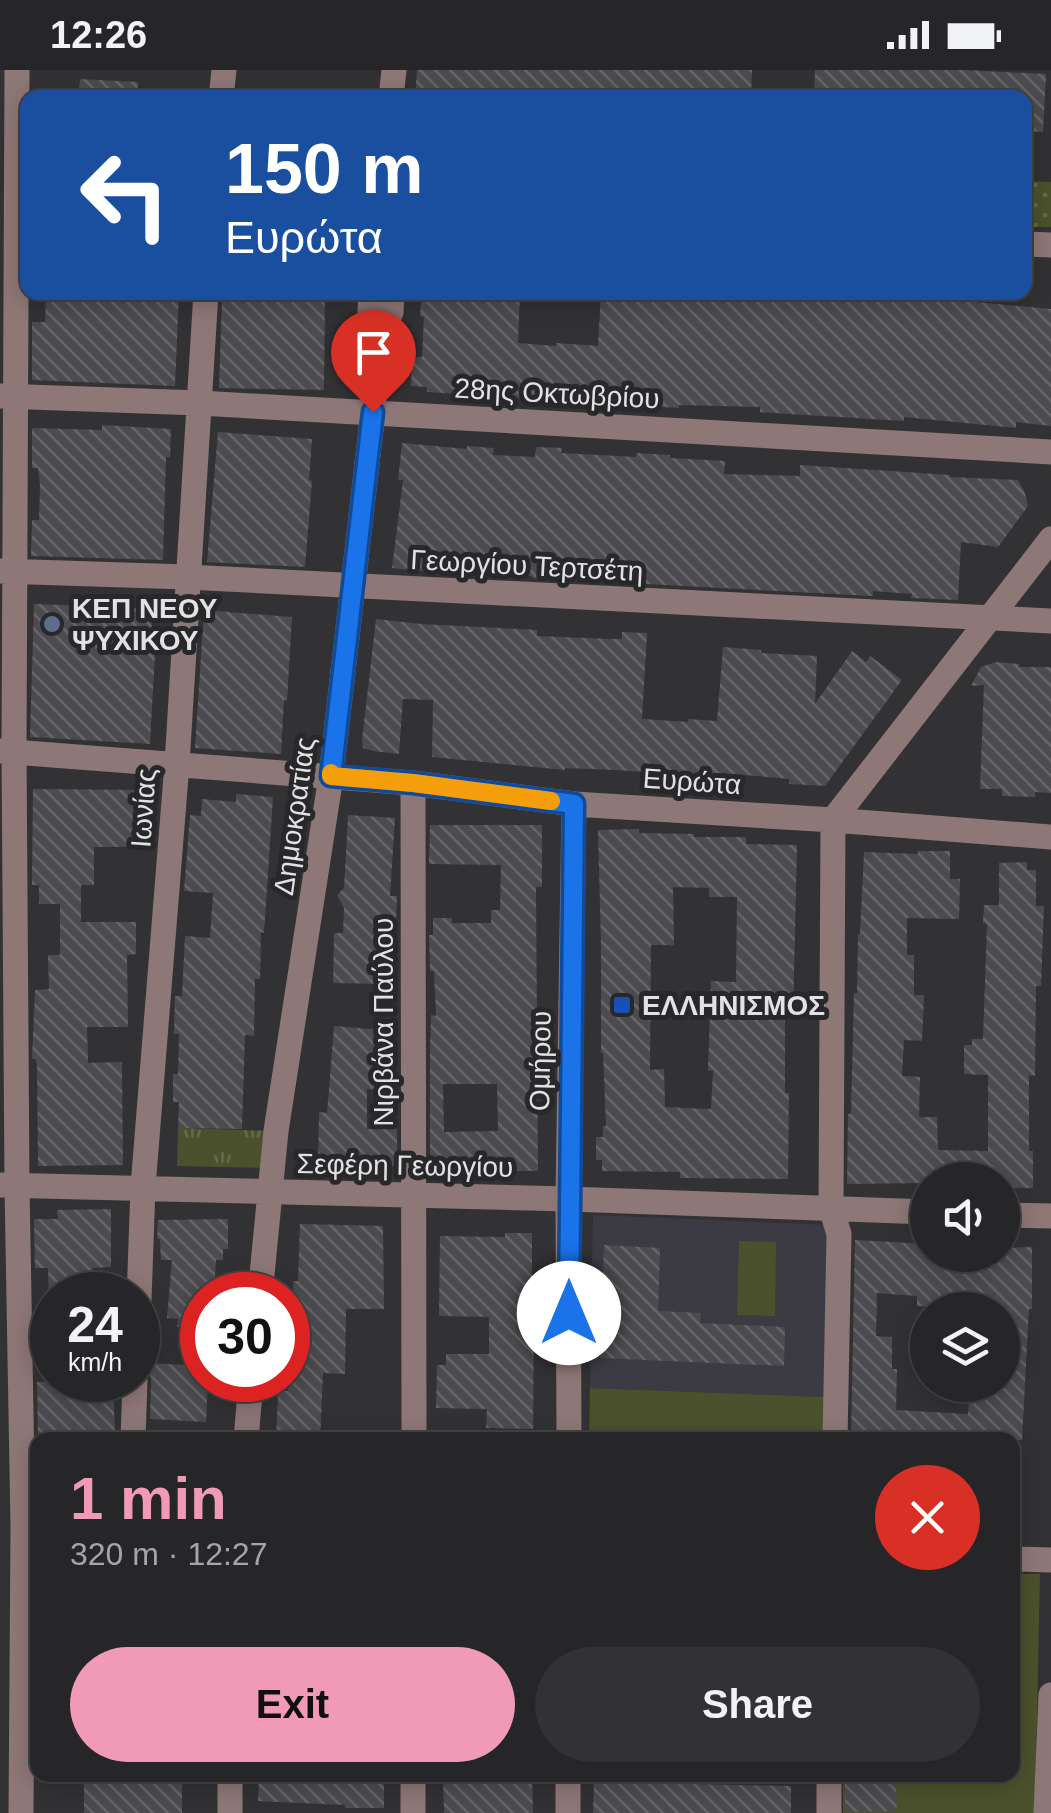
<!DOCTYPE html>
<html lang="en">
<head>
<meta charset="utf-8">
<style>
  body { margin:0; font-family:Helvetica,sans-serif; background:#323234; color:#f1f3f6; height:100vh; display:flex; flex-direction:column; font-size:38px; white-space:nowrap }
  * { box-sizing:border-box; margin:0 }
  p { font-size:32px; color:#a4a5a8 }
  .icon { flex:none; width:55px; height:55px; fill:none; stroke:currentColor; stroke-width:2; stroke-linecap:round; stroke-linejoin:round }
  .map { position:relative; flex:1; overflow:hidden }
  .sheet { position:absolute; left:30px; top:1362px; width:990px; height:350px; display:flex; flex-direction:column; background:#262628; border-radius:20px; box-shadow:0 5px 25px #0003,0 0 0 2px #424345 }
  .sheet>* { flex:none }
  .banner { position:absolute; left:20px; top:20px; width:1012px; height:210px; border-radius:20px; box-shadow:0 5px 25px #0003,0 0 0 2px #424345; background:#1a4fa0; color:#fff; overflow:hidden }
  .buttons { position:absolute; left:910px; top:1092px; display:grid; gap:20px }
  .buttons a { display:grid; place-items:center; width:110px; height:110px; border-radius:50%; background:#262628; box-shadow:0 5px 25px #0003,0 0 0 2px #424345; font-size:50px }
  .speed { position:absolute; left:30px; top:1202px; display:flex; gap:20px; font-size:50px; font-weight:700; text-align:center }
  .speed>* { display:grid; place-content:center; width:130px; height:130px; border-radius:50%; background:#262628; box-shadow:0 5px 25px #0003,0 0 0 2px #424345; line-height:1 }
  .speed small { font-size:25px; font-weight:400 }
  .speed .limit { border:15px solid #d22; background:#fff; color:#111 }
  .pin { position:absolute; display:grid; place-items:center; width:85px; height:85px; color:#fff; margin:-102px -42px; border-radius:50% 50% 50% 0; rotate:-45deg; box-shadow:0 0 10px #0007 }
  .pin .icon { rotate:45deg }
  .me { position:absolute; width:110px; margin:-55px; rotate:0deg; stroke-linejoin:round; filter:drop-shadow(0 0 8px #0008) }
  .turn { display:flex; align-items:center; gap:35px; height:210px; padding:0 40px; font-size:45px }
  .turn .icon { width:130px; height:130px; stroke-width:2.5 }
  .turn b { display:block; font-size:70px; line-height:85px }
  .round { display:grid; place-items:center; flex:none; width:105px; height:105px; border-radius:52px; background:#323234 }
  .head { display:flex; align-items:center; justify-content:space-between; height:170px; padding:0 40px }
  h1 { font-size:60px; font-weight:700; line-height:75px; color:#f09ab7 }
  .cta { display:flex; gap:20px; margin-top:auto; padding:20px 40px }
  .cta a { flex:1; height:115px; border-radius:60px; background:#f09ab7; color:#111; font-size:40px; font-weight:700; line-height:115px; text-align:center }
  .cta a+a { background:#323234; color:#f1f3f6 }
  .status { display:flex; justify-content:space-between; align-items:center; height:70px; padding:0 50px; background:#262628; direction:ltr }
  .status svg { height:28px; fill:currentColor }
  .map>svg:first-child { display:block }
</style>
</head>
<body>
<div class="status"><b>12:26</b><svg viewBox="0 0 49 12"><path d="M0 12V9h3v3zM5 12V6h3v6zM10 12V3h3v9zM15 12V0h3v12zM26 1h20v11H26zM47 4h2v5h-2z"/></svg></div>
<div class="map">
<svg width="1051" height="1743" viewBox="0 0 1051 1743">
  <defs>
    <pattern id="park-tufts" width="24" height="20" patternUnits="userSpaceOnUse" patternTransform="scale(2.5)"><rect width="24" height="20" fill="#4c512d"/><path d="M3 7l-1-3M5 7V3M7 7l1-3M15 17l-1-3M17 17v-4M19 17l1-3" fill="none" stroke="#666a4b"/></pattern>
    <pattern id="garden-dots" width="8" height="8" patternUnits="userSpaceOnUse" patternTransform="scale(2.5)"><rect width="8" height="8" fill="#4c512d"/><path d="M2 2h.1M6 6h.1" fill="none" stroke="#666a4b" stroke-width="1.8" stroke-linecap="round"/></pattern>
    <pattern id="building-back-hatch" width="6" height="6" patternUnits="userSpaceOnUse" patternTransform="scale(2.5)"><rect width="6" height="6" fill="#4c4b4f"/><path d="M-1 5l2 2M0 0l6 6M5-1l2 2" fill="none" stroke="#666568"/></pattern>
  </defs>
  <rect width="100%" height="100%" fill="#323235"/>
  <path fill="#3c3b44" d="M593 1145 827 1155 825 1327 590 1318Z"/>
  <path fill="#4c512d" d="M739 1171 776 1172 775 1246 737 1245Z
    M590 1318 825 1327 823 1370H589Z
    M1013 1504H1040L1035 1743H843V1705H1012Z"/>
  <path fill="url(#park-tufts)" d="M178 1058 276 1061 272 1098 177 1096Z"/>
  <path fill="url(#garden-dots)" d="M1025 111 1051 112V157H1025Z"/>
  <path fill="url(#building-back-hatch)" fill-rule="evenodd" d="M417 0H752L751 28H674L584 22V28H415Z
    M815 0H964L1046 4 1043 62 1025 61V28H814Z
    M80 9 138 12 137 28H78Z
    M46 222H179L175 316 32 310V252H45Z
    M228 222H325L324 320 219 318 222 229 228 230Z
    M422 222H520L518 273 556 276V273L598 276 601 222H837L932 226V222H964V231L1051 239V356L1016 352V358L904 347V351L760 342V337L679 335V338L645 336 646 330 572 326V331L427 322V317L411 316 412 287H422L424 247 420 246Z
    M102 355 171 359 170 387H166L163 490 31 486 32 450H39L40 415 38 398H32V358L102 360Z
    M218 362 312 369 309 410 312 411 305 497 207 492Z
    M402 373 467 379V376L494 378 493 385 535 387 536 377 562 378 561 383 636 387 637 383 670 385V388L725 391 724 404 800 406V395L950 405V407L1018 410 1025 423 1028 436 998 477 961 472 958 530 911 528 912 524 873 521V526L532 508V506L440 503 392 498 403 410H398Z
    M34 534 138 538 137 543H152L151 584H155L150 674 30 667Z
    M204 540 292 547 287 630H284L281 684 195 678Z
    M376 549 421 554 537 560V566L610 569H622V562L647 563 642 649 688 652V649L717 651 723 577 761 580V583L817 586 815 634 852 581 866 592 870 586 902 610 825 716 789 714V709L722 703V708L616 700 565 698V700L432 687 433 630 403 629 399 684 373 681 363 678 362 670Z
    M996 592 1019 594V597H1051V723L1035 722V727L1002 726V719H980L984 615 971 616 981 597Z
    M33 719 144 720 143 777H94V815H81V852H136V884L127 885 128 957H87L88 993 122 992 123 1095 38 1096 37 994 35 989H32L35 920 49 919 48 885H60V834H39V815H32Z
    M236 724 273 727 264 863 261 862 260 909H255L254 966 245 965 242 1059 178 1058 179 1032H173V1004H178L179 964H174L175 926H182L185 866 210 868 213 823 184 821 190 745 201 746 202 729 236 732Z
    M348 745 395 748 390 826H397L396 852H387L385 914 333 913 334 863H343L344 838 337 825 344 818Z
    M430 755H542V817H536L538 1101H499V1095L430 1096V980L431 945 436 946 434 901H430L429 865H433V848H452V853H491V840H500L501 795 429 794ZM443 1014H497L498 1061 444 1062Z
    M639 759V763L694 764V767H746V774L797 775 793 948 785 947V1023H789L788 1109 680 1108V1102L602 1101V1090H596V1067H603V1056H606L603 983H601V875L598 760ZM673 817 709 818V827H737L736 912 711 911 708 1001H713L711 1039 665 1037 664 999 650 1000 651 875H674Z
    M918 781H950V809H960L959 849 907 848V885H914V925H924L922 971 904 970 902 1006 920 1007 919 1047H937L938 1080 988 1081V1005L964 1004V975H972V969H983L987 854 983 853 984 835H999V793L1027 792V800H1036V836H1044L1041 916H1036L1035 1006 1029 1005V1081H1033V1118H1002V1110H928V1113L847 1114 848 1044H851L854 923H857L858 864H860L864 782 918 784Z
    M334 956 383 960 378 1020 367 1019V1059H397V1096L318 1094 319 1042 327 1043Z
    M111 1139V1197L93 1198 94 1225H49L48 1198H35L34 1149H58L57 1140Z
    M228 1149V1179H223V1190H216L214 1225H202V1310H208L206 1352 150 1349 151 1311 149 1293 185 1295 188 1258 177 1257 178 1249 167 1248 172 1190H161L160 1169H157L158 1150Z
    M300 1154 383 1156 384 1239H346L345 1304 323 1303 320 1370H276L278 1321H288V1253H294L293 1211H298Z
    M505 1163H532V1208H537V1233H534L533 1359 486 1358 487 1339 436 1338 437 1295H446V1284H489V1247L439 1246 440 1166 505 1167Z
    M855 1170 928 1174V1185H1002V1178L1032 1177V1239H1029L1022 1370 851 1368ZM877 1223 917 1226V1236L1002 1239V1315H970L968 1344 896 1340 897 1299H892V1267L876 1266Z
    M604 1175 660 1178 658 1241 701 1243 700 1253 785 1257 784 1296 600 1288Z
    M113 1310 115 1364 38 1366 37 1312Z
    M259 1705H384V1738H345V1735L258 1731Z
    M443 1705H532L533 1743H444Z
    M845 1705H896L897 1741 845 1742Z
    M132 1706H182V1743H84V1714H132Z
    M594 1712 791 1716V1743H593Z"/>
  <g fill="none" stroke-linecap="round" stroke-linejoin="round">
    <path stroke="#8e7777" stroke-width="25" d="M17 0 14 681 17 1116 23 1457 21 1743
      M221 28 224 0
      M391 28 394 0
      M1025 174 1051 175
      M378 274 391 242 392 222
      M0 326 200 333 1051 382
      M0 501 187 507 1051 551
      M0 681 413 713 574 734 833 750 1051 767
      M413 713 414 1370
      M833 750 831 1138 839 1164 835 1370
      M833 750 1051 469
      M0 1115 568 1129 928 1142
      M1002 1145 1051 1146
      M260 1225 276 1061 331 706 373 342 378 274 370 241 371 222
      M138 1258 143 1117 177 694 206 222
      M133 1370 135 1310
      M246 1370 251 1310
      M569 1370 568 1129 574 734
      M1012 1489 1051 1490
      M230 1743V1705
      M413 1743V1705
      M568 1743V1705
      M829 1743V1705
      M1046 1743 1051 1625"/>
  </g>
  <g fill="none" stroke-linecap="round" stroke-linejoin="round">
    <g stroke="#114b97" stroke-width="25">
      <path id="route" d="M373 342 331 706 413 713 574 734 569 1243"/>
    </g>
    <use href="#route" stroke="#1a73e8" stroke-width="18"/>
    <path stroke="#f59e0b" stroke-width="18" d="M331 703V706L413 713 551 731"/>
  </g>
  <circle fill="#5c6f8a" stroke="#28282b" stroke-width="4" cx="52" cy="554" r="10"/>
  <rect fill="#1a4fb4" stroke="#28282b" stroke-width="4" x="612" y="925" width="20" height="20" rx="5"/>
  <g text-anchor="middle" stroke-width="10" stroke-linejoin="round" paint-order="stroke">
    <g font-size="28" fill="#e2e1e4" stroke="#28282b">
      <text transform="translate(557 323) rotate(3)" y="10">28ης Οκτωβρίου</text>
      <text transform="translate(527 495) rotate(3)" y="10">Γεωργίου Τερτσέτη</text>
      <text transform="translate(692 711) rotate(4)" y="10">Ευρώτα</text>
      <text transform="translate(143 738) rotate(-86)" y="10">Ιωνίας</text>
      <text transform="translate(294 746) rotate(-82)" y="10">Δημοκρατίας</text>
      <text transform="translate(383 952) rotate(-90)" y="10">Νιρβάνα Παύλου</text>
      <text transform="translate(540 991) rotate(-89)" y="10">Ομήρου</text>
      <text transform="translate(405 1095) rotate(1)" y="10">Σεφέρη Γεωργίου</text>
    </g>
    <g font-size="28" font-weight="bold" fill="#e2e1e4" stroke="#28282b" text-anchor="start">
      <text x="72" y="548">ΚΕΠ ΝΕΟΥ<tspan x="72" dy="32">ΨΥΧΙΚΟΥ</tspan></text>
      <text x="642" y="945">ΕΛΛΗΝΙΣΜΟΣ</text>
    </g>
  </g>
</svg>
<div class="buttons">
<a><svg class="icon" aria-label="sound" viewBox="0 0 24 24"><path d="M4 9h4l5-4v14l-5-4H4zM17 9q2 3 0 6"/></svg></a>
<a><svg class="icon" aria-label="layers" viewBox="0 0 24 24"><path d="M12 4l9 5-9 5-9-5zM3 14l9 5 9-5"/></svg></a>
</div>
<div class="speed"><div>24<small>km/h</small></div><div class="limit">30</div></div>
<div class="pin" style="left:373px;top:342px;background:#d93025"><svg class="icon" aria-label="arrive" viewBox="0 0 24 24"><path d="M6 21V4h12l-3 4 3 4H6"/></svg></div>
<svg class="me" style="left:569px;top:1243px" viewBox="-20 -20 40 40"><circle r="19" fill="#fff"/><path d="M0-13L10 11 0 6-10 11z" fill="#1a73e8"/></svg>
<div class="banner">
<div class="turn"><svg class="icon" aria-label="left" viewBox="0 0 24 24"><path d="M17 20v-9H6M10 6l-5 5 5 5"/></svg><div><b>150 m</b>Ευρώτα</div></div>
</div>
<section class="sheet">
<div class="head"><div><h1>1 min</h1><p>320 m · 12:27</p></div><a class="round" style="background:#d93025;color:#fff"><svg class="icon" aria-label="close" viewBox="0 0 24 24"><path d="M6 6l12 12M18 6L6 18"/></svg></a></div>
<div class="cta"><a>Exit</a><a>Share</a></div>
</section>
</div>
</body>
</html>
